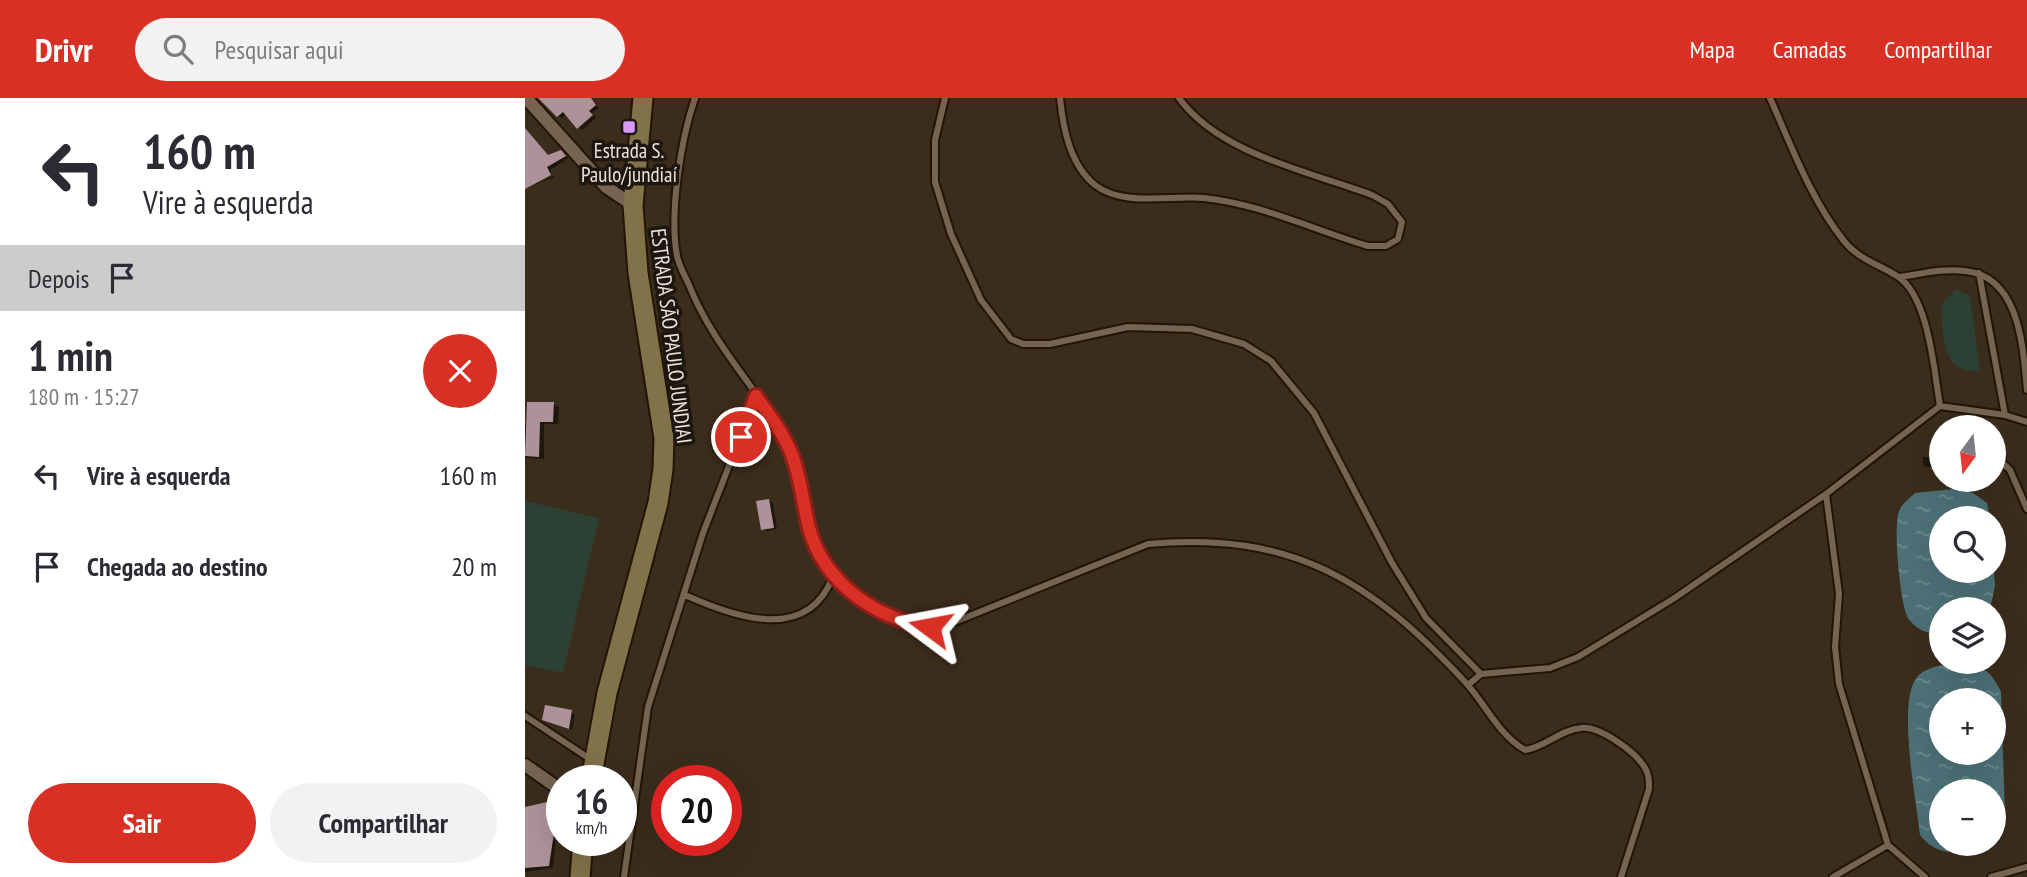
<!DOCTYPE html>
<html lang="pt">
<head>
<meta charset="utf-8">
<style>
  body { margin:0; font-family:"PT Sans Narrow",sans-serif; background:#f2f2f3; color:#2b2b33; height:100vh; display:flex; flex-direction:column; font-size:26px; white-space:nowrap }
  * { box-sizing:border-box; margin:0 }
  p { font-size:23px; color:#7c7c81 }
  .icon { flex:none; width:38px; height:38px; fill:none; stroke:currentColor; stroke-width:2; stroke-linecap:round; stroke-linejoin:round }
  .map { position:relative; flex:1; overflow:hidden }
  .sheet { display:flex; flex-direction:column; background:#fff; width:525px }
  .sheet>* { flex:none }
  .top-card { background:#fff; color:#2b2b33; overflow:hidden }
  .needle { width:46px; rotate:195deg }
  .buttons { position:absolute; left:1404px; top:317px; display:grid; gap:14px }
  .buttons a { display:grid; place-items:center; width:77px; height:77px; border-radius:50%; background:#fff; box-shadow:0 7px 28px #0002; font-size:35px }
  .speed { position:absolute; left:21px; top:667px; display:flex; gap:14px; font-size:35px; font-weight:700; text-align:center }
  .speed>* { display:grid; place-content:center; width:91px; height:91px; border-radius:50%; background:#fff; box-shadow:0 7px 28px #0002; line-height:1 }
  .speed small { font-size:18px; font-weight:400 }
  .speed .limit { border:10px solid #d22; background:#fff; color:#111 }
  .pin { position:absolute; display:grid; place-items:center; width:60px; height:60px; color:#fff; margin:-30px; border:4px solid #fff; border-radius:50%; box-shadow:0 2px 7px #0007 }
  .me { position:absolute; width:77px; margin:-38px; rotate:283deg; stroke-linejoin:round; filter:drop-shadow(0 0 5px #0008) }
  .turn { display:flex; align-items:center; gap:24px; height:147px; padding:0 28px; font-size:32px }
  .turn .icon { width:91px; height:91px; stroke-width:2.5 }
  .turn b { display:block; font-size:49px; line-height:60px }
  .then { display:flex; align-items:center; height:66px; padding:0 28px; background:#0003; gap:14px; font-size:26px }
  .round { display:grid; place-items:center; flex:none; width:74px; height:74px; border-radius:37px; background:#f2f2f3 }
  .head { display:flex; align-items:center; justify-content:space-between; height:119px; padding:0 28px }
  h1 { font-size:42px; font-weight:700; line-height:52px }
  .cta { display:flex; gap:14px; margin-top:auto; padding:14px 28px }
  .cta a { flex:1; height:80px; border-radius:42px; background:#d93025; color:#fff; font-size:28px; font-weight:700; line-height:80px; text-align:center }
  .cta a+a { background:#f2f2f3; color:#2b2b33 }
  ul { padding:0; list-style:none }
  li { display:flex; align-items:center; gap:21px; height:91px; padding:0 28px }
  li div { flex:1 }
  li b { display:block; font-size:26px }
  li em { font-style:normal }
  header { display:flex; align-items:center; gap:42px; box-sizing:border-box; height:98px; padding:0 35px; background:#d93025; color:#fff }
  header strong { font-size:33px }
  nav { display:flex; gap:38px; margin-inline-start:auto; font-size:24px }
  .search { width:490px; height:63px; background:#f2f2f3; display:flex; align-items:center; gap:18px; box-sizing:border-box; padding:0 24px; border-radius:38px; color:#7c7c81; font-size:26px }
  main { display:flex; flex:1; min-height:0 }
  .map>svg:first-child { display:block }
</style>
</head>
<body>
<header>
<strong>Drivr</strong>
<div class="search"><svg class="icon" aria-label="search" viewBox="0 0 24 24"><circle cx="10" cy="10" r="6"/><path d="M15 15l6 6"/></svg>Pesquisar aqui</div>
<nav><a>Mapa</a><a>Camadas</a><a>Compartilhar</a></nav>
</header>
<main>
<section class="sheet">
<div class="top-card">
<div class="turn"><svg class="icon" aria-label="left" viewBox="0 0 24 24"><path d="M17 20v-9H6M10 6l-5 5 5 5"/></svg><div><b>160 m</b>Vire à esquerda</div></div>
<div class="then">Depois<svg class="icon" aria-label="arrive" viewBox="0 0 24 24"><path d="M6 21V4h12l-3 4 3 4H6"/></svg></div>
</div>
<div class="head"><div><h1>1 min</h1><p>180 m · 15:27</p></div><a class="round" style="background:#d93025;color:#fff"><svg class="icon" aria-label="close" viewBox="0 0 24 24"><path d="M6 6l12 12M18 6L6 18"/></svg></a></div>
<ul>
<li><svg class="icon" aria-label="left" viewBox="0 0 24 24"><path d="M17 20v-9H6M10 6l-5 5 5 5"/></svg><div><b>Vire à esquerda</b></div><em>160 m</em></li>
<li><svg class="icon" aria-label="arrive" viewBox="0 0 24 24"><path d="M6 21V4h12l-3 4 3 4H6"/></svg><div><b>Chegada ao destino</b></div><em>20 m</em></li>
</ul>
<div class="cta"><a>Sair</a><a>Compartilhar</a></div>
</section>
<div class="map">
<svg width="1502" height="779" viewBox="0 0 1502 779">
  <defs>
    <pattern id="water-ripples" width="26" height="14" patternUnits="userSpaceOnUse" patternTransform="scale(1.75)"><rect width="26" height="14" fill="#4d7077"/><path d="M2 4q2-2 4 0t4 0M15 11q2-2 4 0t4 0" fill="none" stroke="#6f8b90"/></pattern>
  </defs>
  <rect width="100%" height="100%" fill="#3b2d1c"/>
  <path fill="#2c4034" d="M1431 191 1445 198 1455 273C1415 277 1419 236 1416 207Z
    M0 403 74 420 38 575 0 567Z"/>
  <path fill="url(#water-ripples)" fill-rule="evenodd" d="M1429 391 1448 395 1462 405 1465 420H1416V472H1468V460L1470 488 1465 511H1416V537C1403 536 1390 531 1383 520 1375 506 1367 424 1375 411 1378 405 1385 400 1390 395Z
    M1441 565C1461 570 1467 575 1476 594L1480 718 1468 744V693H1416V746H1465C1441 757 1412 760 1395 737 1392 704 1370 599 1394 577 1405 567 1427 565 1441 565ZM1416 602H1468V654H1416Z"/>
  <path fill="#0007" d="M16 0H66L74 10 67 15 71 20 57 32 42 16 37 20 33 18Z
    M0 30 24 58 35 54 44 60 25 72 27 74 12 82V86L0 79Z
    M29 77 30 79 12 86Z
    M28 306 34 309 33 326H19V361L0 360V327Z
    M1398 359H1416V370L1398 368Z
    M244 403 248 405 252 431 242 433 238 431Z
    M46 614 50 616 47 632 23 624Z
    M22 706 33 719 28 770 0 774V711Z"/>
  <path fill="#ae929a" d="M13 0H66L71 7 64 13 68 17 52 31 38 14 32 19Z
    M0 30 23 57 36 52 41 58 22 69 26 77 0 91Z
    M2 304H29L28 324H15L14 359 0 358Z
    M244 401 249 430 236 432 231 403Z
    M20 607 47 612 44 631 17 622Z
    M22 704 26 715H29L30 728 24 768 0 770V709Z"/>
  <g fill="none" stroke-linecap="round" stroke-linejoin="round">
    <g stroke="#221505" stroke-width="10">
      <path id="service" d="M170 0C156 41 144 115 152 158 154 168 160 178 164 187 188 247 229 286 260 340 300 411 262 459 352 511 377 526 398 531 427 525L623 446C767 433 846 482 941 585 961 607 973 636 1000 652 1020 649 1035 632 1056 630 1075 628 1111 654 1120 670 1124 676 1124 683 1124 691L1096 779
        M420 0 410 42V84L426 136 456 202 486 241 498 246H525L603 229 667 231 719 246 746 263 789 315 867 465 901 520 956 576
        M535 0C538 30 545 67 570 87 598 109 646 97 679 100 736 106 789 132 843 148H861L873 141 877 124 863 106 847 97C786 74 694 56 654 0
        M1245 0C1266 47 1286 102 1319 143 1333 161 1353 166 1372 178 1404 198 1409 273 1415 308
        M1454 175 1480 317
        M1375 179C1396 176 1418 170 1440 173 1495 178 1498 250 1502 292
        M1468 356 1485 372 1502 411
        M160 497C209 519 283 546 308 478
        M943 587 956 576 1025 570 1053 559 1148 501 1301 396
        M0 618 65 661
        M99 779 123 609 178 435 231 298
        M1308 779 1363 747
        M1400 779 1363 747 1314 586 1310 549 1314 496 1301 396 1415 308 1480 317 1502 324
        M1466 779 1502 769"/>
    </g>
    <g stroke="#221505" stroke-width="16">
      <path id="minor" d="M1 0 81 89 108 107
        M0 667 37 693"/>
    </g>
    <g stroke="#221505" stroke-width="23">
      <path id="secondary" d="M66 682 82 595 133 405 138 371 139 340 113 175 108 107 118 0
        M55 779 58 742"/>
    </g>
    <use href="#service" stroke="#746451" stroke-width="6"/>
    <use href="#minor" stroke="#746451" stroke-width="12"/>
    <use href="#secondary" stroke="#82724a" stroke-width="19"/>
  </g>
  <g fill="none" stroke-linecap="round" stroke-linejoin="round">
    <g stroke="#8d1f18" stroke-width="18">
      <path id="route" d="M216 339 231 298C244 317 259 336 267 357 276 381 278 406 284 430 299 485 351 521 405 529"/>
    </g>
    <use href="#route" stroke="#d93025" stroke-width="12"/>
  </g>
  <rect fill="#d89af8" stroke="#1d170f" stroke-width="2.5" x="97" y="22" width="14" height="14" rx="3.5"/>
  <g text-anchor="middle" stroke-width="7" stroke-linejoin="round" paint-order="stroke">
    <g font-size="21" fill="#ece3d8" stroke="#1d170f">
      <text x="104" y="60">Estrada S.<tspan x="104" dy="24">Paulo/jundiaí</tspan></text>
    </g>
    <g font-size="21" fill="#ece3d8" stroke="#1d170f">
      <text transform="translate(146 238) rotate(83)" y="7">ESTRADA SÃO PAULO JUNDIAI</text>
    </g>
  </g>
</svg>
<div class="buttons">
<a><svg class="needle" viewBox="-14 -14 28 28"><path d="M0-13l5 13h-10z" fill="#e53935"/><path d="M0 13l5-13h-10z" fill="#7c7c81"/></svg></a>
<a><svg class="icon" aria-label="search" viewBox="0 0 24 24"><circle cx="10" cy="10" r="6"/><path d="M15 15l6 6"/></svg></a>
<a><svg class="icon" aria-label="layers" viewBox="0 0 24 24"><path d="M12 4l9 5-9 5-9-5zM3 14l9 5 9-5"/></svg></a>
<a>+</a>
<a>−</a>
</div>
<div class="speed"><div>16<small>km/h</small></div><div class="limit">20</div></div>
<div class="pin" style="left:216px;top:339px;background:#d93025"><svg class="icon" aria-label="arrive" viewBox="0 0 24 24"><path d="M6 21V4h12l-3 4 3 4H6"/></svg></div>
<svg class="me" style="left:405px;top:529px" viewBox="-20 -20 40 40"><path d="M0-17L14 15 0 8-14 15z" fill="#d93025" stroke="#fff" stroke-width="4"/></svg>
</div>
</main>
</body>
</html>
